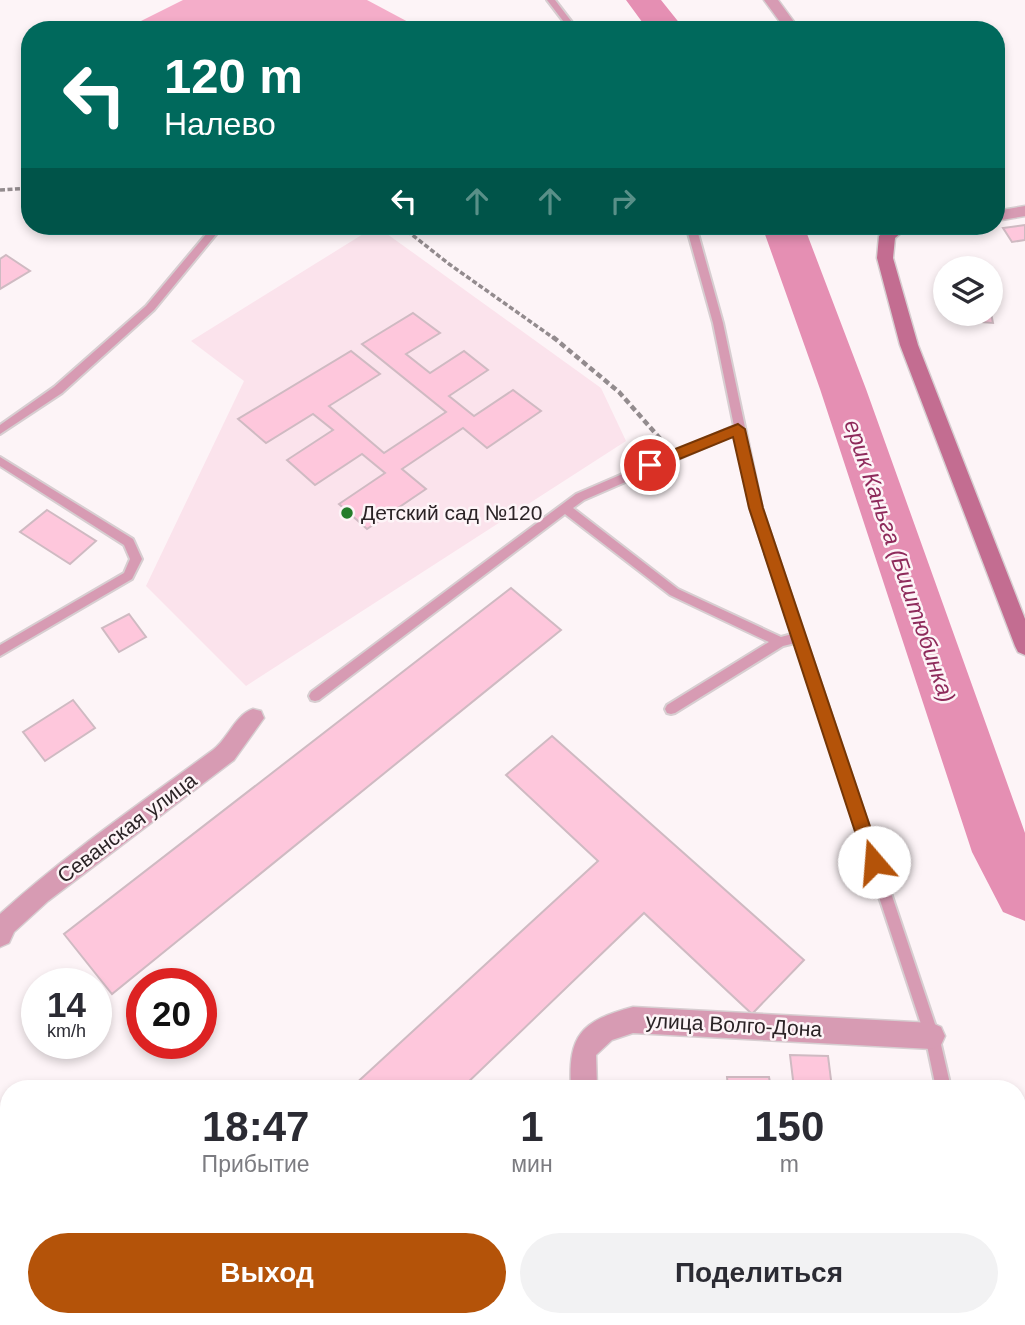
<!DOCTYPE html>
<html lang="ru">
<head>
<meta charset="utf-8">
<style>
  body { margin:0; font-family:Helvetica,sans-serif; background:#f2f2f3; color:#2b2b33; height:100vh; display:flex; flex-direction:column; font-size:26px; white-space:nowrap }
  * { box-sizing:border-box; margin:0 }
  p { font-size:23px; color:#7c7c81 }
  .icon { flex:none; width:38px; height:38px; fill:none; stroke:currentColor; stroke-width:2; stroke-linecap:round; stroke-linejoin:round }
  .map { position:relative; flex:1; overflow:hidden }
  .drawer { position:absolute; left:0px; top:1080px; width:1026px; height:247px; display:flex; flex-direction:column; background:#fff; border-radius:28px 28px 0 0; box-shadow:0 4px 10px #0003 }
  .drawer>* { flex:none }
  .hud { position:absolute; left:21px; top:21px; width:984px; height:214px; border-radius:28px; box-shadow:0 4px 10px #0003; background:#00695c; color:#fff; overflow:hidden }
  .tools { position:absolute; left:933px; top:256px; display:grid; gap:14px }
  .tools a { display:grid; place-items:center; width:70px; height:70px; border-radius:50%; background:#fff; box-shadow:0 4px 10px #0003; font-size:35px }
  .speed { position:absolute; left:21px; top:968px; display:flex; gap:14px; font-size:35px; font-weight:700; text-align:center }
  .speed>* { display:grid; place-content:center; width:91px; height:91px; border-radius:50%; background:#fff; box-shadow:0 4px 10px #0003; line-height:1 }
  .speed small { font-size:18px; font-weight:400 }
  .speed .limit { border:10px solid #d22; background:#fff; color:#111 }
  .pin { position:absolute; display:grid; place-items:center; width:60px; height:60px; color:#fff; margin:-30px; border:4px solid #fff; border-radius:50%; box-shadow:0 2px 7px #0007 }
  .me { position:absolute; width:77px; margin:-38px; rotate:342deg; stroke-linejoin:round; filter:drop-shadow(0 0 5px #0008) }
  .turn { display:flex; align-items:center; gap:24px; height:147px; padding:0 28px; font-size:32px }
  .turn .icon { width:91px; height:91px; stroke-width:2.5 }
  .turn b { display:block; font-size:49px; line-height:60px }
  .lanes { display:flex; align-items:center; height:66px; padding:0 28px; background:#0003; justify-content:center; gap:35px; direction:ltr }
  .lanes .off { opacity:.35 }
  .eta { display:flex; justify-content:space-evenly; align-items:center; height:119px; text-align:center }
  .eta b { font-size:42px; font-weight:700; line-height:49px }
  .primary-button { display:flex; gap:14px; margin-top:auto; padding:14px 28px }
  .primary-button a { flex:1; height:80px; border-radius:42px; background:#b45309; color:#fff; font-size:28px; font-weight:700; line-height:80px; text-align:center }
  .primary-button a+a { background:#f2f2f3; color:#2b2b33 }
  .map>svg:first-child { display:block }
</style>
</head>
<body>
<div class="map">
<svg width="1025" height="1325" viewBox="0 0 1025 1325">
  <rect width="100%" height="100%" fill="#fdf4f7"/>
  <path fill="#fbe3ec" d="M376 226 601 388 626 441 246 686 146 586 244 381 191 341Z"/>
  <path fill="#f4adc9" d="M183 0H367L412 24 402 30H123Z"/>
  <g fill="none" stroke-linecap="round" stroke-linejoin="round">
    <path fill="#e58fb3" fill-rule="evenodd" d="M626 0H661L685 30H648Z
      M762 226H804L866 389 1025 833V921L1003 912 972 852 820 389Z"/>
  </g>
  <path fill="#fec7dc" stroke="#cfbac2" stroke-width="2" d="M1025 225V240L1012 242 1003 228Z
    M6 255 30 271 0 289V259Z
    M990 308 993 323 954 320 953 313H990Z
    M413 313 440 333 406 354 430 373 464 351 488 370 449 396 474 416 513 390 541 411 487 448 463 428 402 469 426 489 367 529 339 504 385 473 362 454 315 485 287 460 333 430 313 414 266 443 238 419 351 351 380 374 329 406 384 453 446 412 362 344Z
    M47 510 96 541 70 564 20 532Z
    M511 588 561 630 112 994 64 934Z
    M129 614 146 637 119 652 102 628Z
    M73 700 95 728 45 761 23 732Z
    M552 736 804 960 752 1014 644 913 462 1088H351L598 861 506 775Z
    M790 1055 828 1056 832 1088H794Z
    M727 1077H769L771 1088H728Z
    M0 1208 9 1211V1262L0 1260Z
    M0 1302H9V1318H14L12 1325H0Z
    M144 1318H225L217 1325H149Z
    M504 1318H560L559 1325H504Z
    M654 1318H718V1325H654Z"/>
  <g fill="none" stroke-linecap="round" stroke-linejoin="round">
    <g stroke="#d7ced1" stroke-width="4">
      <path id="lane" d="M547 0H555L578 30H570Z
        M213 226H223L154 310 62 393 0 434V425L54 387 146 306Z
        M686 226H696L723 323 762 508 939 1036 951 1088H936L925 1036 795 643 783 646 675 713 671 714 667 713 665 709 667 705 769 642 670 595 565 514 319 700 315 701 311 700 309 696 311 692 576 494 734 426 713 323ZM736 434 750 508 792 634 781 637 678 589 573 508 584 500Z
        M0 457 133 539 142 559 132 579 0 656V645L124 573 130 559 124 545 0 466Z
        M1017 1164 1025 1168V1185L1017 1181Z"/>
    </g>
    <g stroke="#d7ced1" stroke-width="3">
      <path id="street" d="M764 0H778L800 30H786Z
        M1025 206V216L996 221V211Z
        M253 709 261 711 264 718 234 760 48 901 14 932 9 943 0 947V914C66 854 141 803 213 750 228 739 235 715 253 709Z
        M633 1007 932 1023 941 1027 945 1036 941 1045 932 1049 633 1033 612 1040 596 1055 597 1088H571C568 1035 581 1021 633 1007Z
        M576 1318H604V1325H576Z
        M971 1318H999L1001 1325H973Z"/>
    </g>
    <g stroke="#d7ced1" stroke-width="3">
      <path id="secondary" d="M891 226H909L895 238 893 258 918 345 1025 619V655L1018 652 1015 646 900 345 877 258 879 236Z"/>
    </g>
    <path stroke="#938b8e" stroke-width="3.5" stroke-dasharray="5 2.5" stroke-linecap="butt" d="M0 190 30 188
      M401 226 449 264 555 339"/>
    <path stroke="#938b8e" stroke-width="4.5" stroke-dasharray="6 3.5" stroke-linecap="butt" d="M553 337 619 392 664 443"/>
    <use href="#lane" fill="#d79bb3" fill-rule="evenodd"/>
    <use href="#street" fill="#d79bb3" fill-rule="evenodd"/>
    <use href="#secondary" fill="#c36d91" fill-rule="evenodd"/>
  </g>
  <path fill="#b45309" stroke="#753606" stroke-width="2" d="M738 424 745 429 763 508 882 862 880 867 874 870 867 867 865 862 749 508 733 437 655 469H645L643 465 645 461Z"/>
  <circle fill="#257d2b" stroke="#fdf4f7" stroke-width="2.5" cx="347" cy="513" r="7"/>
  <g text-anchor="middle" stroke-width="5" stroke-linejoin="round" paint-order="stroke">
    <g font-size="21" fill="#2b2326" stroke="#fdf4f7" text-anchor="start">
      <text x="361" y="520">Детский сад №120</text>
    </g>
    <g font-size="21" fill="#2b2326" stroke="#fdf4f7">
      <text transform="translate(127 828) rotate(-37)" y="7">Севанская улица</text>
      <text transform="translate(734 1025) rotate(3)" y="7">улица Волго-Дона</text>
    </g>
    <g font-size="23" font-style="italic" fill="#8e2a5b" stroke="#fdf4f7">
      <text transform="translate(900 561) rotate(71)" y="8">ерик Каньга (Биштюбинка)</text>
    </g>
  </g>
</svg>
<div class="tools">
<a><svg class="icon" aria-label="layers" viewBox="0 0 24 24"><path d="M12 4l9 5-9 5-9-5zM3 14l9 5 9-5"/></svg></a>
</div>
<div class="speed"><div>14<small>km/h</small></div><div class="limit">20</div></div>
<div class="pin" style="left:650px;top:465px;background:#d93025"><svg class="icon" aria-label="arrive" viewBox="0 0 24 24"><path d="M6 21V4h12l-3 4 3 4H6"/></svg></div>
<svg class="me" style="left:874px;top:862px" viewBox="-20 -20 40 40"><circle r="19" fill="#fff"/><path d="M0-13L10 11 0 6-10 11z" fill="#b45309"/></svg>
<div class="hud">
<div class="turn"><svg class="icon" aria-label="left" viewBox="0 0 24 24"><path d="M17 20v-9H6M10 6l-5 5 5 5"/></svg><div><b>120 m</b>Налево</div></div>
<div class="lanes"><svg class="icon" aria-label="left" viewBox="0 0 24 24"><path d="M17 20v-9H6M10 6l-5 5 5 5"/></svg><svg class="icon off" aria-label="ahead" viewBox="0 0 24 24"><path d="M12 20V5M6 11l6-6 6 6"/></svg><svg class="icon off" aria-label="ahead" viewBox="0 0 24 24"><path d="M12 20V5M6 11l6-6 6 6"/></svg><svg class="icon off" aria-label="right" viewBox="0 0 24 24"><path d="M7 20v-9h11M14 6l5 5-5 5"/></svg></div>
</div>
<section class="drawer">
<div class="eta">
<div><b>18:47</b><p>Прибытие</p></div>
<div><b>1</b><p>мин</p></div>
<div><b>150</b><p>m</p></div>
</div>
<div class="primary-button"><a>Выход</a><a>Поделиться</a></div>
</section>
</div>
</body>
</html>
